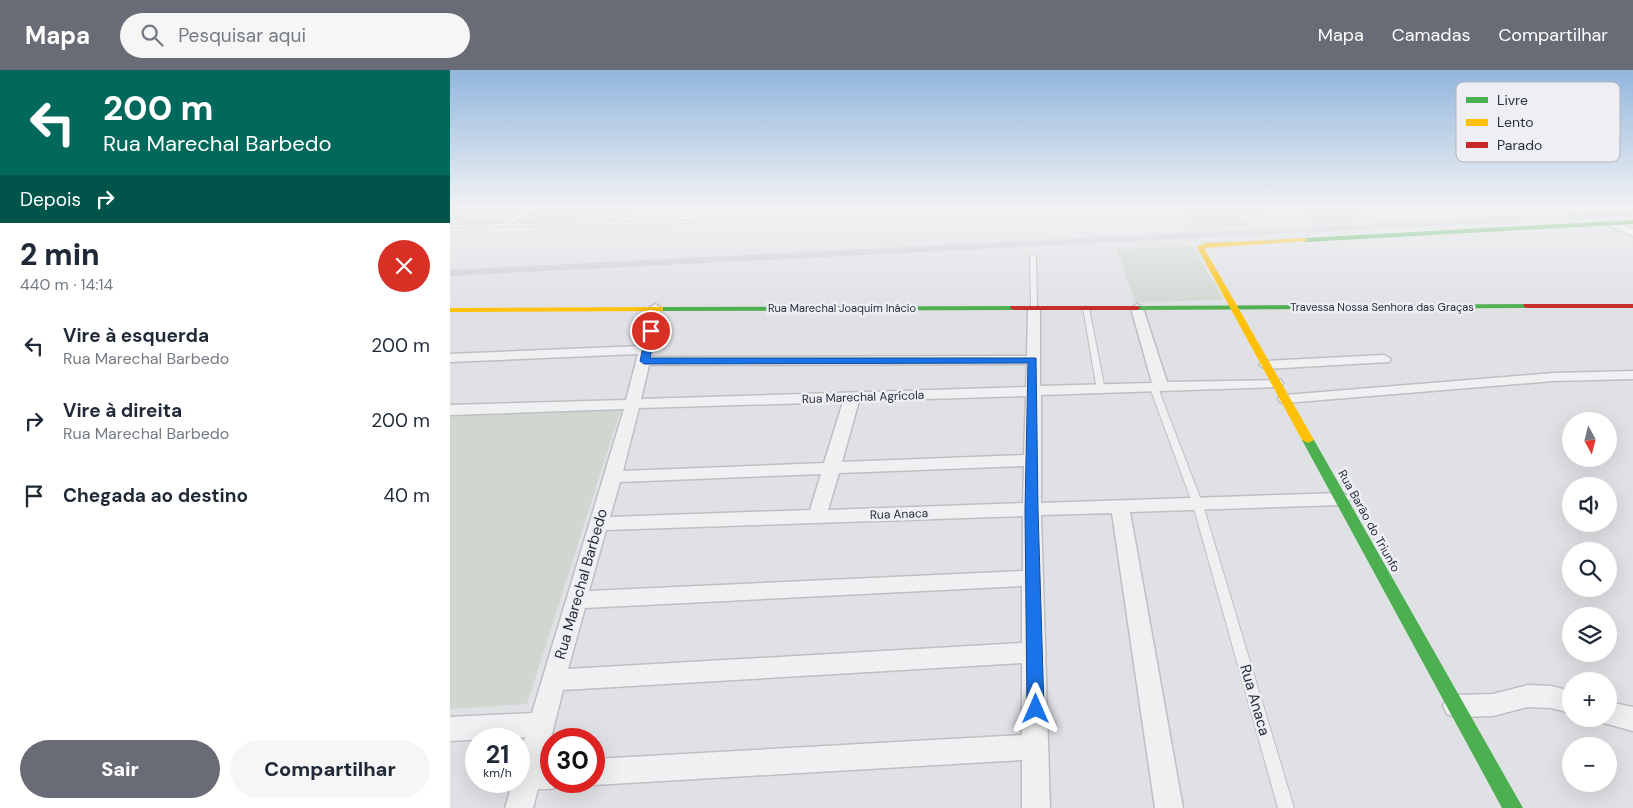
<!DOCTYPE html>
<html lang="pt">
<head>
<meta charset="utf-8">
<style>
  body { margin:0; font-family:"DM Sans",sans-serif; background:#f6f6f7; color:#1f2937; height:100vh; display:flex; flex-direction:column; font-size:19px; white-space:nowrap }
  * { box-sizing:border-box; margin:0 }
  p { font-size:16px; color:#747a83 }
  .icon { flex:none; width:28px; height:28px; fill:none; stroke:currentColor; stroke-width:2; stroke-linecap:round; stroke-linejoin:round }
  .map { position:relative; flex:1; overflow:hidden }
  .sheet { display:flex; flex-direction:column; background:#fff; width:450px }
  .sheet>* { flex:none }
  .banner { background:#00695c; color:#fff; overflow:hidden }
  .needle { width:32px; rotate:173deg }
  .fabs { position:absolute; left:1112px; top:342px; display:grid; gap:10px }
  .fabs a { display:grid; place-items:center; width:55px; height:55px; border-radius:50%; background:#fff; box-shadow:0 5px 20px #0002; font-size:25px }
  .speed { position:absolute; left:15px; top:658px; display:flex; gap:10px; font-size:25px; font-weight:700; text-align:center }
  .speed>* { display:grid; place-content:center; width:65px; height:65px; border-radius:50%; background:#fff; box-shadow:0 5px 20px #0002; line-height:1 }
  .speed small { font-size:12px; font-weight:400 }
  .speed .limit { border:8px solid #d22; background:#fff; color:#111 }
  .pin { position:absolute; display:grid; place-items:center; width:42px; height:42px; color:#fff; margin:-21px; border:2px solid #fff; border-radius:50%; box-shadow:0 1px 5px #0007 }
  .me { position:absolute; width:55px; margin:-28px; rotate:0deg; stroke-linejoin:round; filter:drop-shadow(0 0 4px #0008) }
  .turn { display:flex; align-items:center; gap:18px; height:105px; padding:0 20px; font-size:22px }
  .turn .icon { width:65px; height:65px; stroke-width:2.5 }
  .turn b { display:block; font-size:35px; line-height:42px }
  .then { display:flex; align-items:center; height:48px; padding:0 20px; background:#0003; gap:10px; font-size:19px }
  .round { display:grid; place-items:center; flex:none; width:52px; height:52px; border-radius:26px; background:#f6f6f7 }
  .head { display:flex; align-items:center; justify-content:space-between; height:85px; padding:0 20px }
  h1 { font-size:30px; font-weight:800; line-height:38px }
  .action { display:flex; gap:10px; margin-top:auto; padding:10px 20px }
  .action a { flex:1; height:58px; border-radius:30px; background:#696c77; color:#fff; font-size:20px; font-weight:800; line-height:58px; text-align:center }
  .action a+a { background:#f6f6f7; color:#1f2937 }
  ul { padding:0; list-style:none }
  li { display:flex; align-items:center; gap:15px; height:75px; padding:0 20px }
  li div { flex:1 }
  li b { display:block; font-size:19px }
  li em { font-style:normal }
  header { display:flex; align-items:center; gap:30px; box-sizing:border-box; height:70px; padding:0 25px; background:#696c77; color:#fff }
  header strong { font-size:24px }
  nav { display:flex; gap:28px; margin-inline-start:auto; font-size:18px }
  .search { width:350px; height:45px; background:#f6f6f7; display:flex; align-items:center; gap:12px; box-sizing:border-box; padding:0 18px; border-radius:28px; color:#747a83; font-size:19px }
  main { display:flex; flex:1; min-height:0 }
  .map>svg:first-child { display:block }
</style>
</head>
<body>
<header>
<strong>Mapa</strong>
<div class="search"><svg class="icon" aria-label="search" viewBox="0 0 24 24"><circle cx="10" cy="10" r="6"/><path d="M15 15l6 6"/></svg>Pesquisar aqui</div>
<nav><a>Mapa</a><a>Camadas</a><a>Compartilhar</a></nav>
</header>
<main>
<section class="sheet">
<div class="banner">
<div class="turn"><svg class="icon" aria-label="left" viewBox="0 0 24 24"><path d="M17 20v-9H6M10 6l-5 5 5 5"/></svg><div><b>200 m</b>Rua Marechal Barbedo</div></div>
<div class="then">Depois<svg class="icon" aria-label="right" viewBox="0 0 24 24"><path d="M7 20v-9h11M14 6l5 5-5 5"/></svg></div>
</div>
<div class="head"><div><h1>2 min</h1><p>440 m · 14:14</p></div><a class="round" style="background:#d93025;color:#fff"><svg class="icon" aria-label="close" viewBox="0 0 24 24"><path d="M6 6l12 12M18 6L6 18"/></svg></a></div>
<ul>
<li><svg class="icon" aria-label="left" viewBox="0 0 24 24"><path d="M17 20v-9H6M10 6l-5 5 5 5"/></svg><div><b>Vire à esquerda</b><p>Rua Marechal Barbedo</p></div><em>200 m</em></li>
<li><svg class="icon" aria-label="right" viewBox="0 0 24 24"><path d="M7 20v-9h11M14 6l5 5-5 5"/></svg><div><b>Vire à direita</b><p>Rua Marechal Barbedo</p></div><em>200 m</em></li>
<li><svg class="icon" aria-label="arrive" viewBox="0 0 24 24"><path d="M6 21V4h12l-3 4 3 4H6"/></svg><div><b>Chegada ao destino</b></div><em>40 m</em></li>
</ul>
<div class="action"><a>Sair</a><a>Compartilhar</a></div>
</section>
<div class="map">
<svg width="1183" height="738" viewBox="0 0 1183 738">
  <rect width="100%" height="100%" fill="#e0e1e5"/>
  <path fill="#cfd0d8" d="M732 137H803L813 146H791L800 156 748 158Z
    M843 137H900L922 151 866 154Z
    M1183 140V146L0 206V200Z"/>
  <path fill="#d0d7d1" d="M0 137H189L168 152 0 154Z
    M742 176 774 230 685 232 667 179Z
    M171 339 77 634 0 639V346Z"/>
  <path fill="#c8c9cd" d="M803 137H841L847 140 809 142Z"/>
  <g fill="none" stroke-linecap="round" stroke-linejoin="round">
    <g stroke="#bfbfc3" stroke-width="2">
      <path id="lane" d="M82 137H87L59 154 240 151 242 152 240 153 0 157V155L53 154Z
        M966 137H971L976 140 972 141Z
        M583 184 586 186 587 238 584 240 581 238 580 186Z
        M636 236 639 238 655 320 651 322 647 320 633 238Z
        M701 316H707L708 318 753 435 844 738H828L743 435 700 318Z"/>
    </g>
    <g stroke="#bfbfc3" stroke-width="3">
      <path id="street" d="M1115 137H1126L1134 141 1130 144Z
        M1161 150 1183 159V166L1158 155 1156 153Z
        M205 234 211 238 201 287 577 286 578 238 584 234 590 238V316L702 313 681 238 687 234 693 238 717 312 831 310 833 313 831 316 826 317 591 325V433L891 423 897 425 900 429 897 433 891 435 680 442 733 738H705L662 443 591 445 600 738H572V690L144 715 134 711H144V689L572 665V593L113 620 95 692H101V711H112L111 715 101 719H88L83 738H55L63 711H69V689L75 667 0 671V647L82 643 174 339 0 345V335L176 330 188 284 0 292V284L190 276 199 238ZM577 294 576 317 191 329 199 295ZM576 326 574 385 392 392 409 331ZM393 332 374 393 173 401 189 338ZM574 396 573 433 378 440 389 403ZM371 404 360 440 160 447 170 412ZM573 446V501L139 521 156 460ZM572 516V573L118 599 135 538Z
        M934 285 941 289 939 292 816 299 809 295 816 291Z
        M1183 301V309L1104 311 835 333 830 332 828 329 830 326 835 325 1104 303Z
        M1078 615 1101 616 1121 621V643L1101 638 1078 637 1043 646 1006 647 997 644 993 636 997 628 1006 625 1043 624Z
        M1159 632 1183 637V661L1150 652 1148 649H1159Z"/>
    </g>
    <use href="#lane" fill="#eff0f2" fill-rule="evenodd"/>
    <use href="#street" fill="#eff0f2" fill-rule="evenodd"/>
    <path fill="#4caf50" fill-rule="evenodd" d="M1183 150V154L855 172 852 170 855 168Z
      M1077 234 1081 236 1080 238 687 240 683 238 687 236Z
      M564 236 568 238 567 240 210 241 206 239 210 237Z
      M858 367 864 370 1073 738H1052L852 370Z"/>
    <path fill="#ffc107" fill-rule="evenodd" d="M855 168 857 169V171L754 178 864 370 858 373 852 370 747 177 755 173Z
      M210 237H213V241L0 242V238Z"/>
    <path fill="#c62828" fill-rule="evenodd" d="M1074 234H1183V238H1077L1073 236Z
      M561 236H687L691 238 687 240H564L560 238Z"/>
    <path stroke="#c9cacc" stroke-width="2.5" stroke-dasharray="1 3" stroke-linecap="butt" d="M0 204 1183 144"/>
    <path stroke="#c1c2c6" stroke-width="1" stroke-dasharray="2.5 2.5" stroke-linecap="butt" d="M723 137 747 173 834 170"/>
  </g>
  <linearGradient id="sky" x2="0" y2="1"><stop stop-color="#92b6dd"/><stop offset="0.57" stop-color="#f1f2f3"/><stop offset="1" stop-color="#f1f2f3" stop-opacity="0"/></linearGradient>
  <rect width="1183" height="240" fill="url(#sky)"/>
  <path fill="#1a73e8" stroke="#114b97" d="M197 259H204L205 261 200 288H586L588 440 594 639 592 645 586 647 579 645 577 639 575 440 578 293 194 294 190 291Z"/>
  <g text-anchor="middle" stroke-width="5" stroke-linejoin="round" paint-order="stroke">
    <g font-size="11" fill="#292d3c" stroke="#eeeff4">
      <text x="932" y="241">Travessa Nossa Senhora das Graças</text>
      <text x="392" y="242">Rua Marechal Joaquim Inácio</text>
    </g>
    <g font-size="12" fill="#292d3c" stroke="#eeeff4">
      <text transform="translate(413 327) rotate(-2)" y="4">Rua Marechal Agrícola</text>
      <text transform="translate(449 444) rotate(-2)" y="4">Rua Anaca</text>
      <text transform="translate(919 451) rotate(61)" y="4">Rua Barão do Triunfo</text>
    </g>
    <g font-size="15" fill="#292d3c" stroke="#eeeff4">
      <text transform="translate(131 514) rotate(-74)" y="5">Rua Marechal Barbedo</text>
      <text transform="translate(805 630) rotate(74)" y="5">Rua Anaca</text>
    </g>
  </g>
  <rect x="1006" y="12" width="164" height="80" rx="8" fill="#eeeff4" stroke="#b3b5bd" stroke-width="1"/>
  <rect x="1016" y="27" width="22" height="6" fill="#4caf50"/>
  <rect x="1016" y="49" width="22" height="7" fill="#ffc107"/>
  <rect x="1016" y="72" width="22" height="6" fill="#c62828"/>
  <g font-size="14" fill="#292d3c">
    <text x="1047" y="35">Livre</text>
    <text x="1047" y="57">Lento</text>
    <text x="1047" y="80">Parado</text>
  </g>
</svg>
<div class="fabs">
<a><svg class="needle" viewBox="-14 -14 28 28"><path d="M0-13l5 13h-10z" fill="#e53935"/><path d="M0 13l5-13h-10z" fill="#747a83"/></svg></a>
<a><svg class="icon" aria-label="sound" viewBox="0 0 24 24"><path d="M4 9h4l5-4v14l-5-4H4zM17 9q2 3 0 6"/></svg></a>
<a><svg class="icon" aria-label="search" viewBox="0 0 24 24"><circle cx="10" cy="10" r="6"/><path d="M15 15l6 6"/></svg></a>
<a><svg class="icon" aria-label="layers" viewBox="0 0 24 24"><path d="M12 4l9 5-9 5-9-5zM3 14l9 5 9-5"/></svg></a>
<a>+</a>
<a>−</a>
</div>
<div class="speed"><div>21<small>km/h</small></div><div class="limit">30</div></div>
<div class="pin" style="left:201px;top:261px;background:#d93025"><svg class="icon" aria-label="arrive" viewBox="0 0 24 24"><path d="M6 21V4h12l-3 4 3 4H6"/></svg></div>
<svg class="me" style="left:586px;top:639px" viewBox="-20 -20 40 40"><path d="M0-17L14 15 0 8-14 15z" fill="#1a73e8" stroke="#fff" stroke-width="4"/></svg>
</div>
</main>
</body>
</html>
